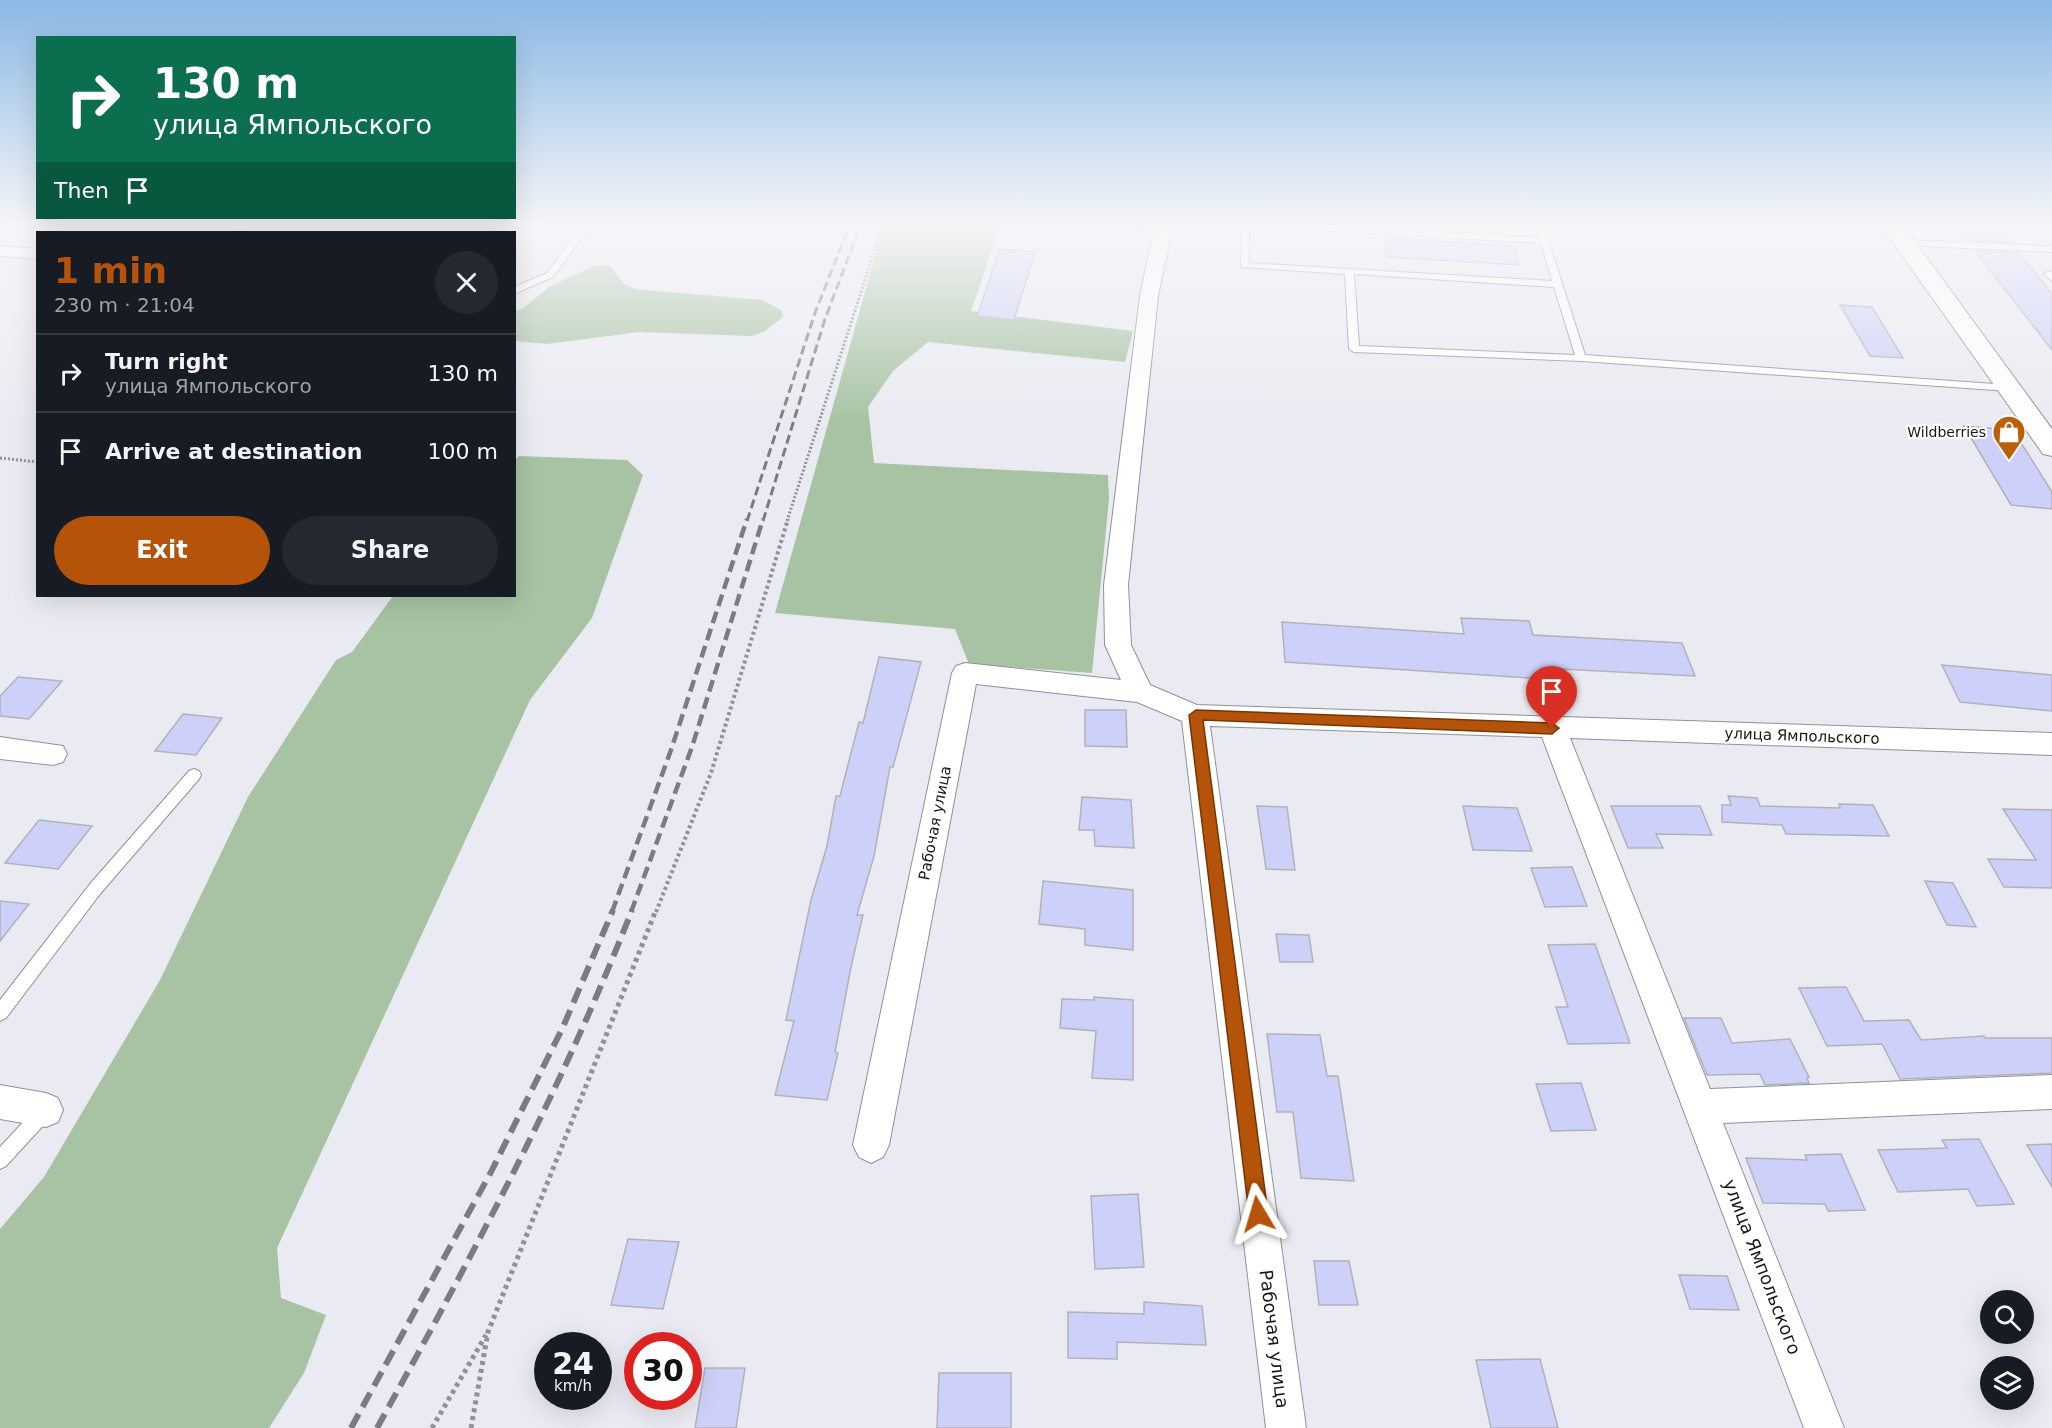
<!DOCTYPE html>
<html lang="en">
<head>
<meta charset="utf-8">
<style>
  body { margin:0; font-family:"DejaVu Sans",sans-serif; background:#242831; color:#f1f3f6; height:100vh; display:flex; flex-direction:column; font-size:22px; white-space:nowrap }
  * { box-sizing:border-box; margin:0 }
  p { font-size:20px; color:#9ea1a6 }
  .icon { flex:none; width:33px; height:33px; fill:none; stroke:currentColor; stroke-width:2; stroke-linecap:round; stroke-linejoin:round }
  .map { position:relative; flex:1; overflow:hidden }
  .panel { position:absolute; left:36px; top:231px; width:480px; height:366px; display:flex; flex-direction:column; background:#171b24; border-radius:0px; box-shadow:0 6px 24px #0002 }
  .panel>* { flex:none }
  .guide { position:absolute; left:36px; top:36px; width:480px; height:183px; border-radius:0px; box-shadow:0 6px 24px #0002; background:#0b6e4f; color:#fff; overflow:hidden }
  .controls { position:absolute; left:1980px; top:1290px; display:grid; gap:12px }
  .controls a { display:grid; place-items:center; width:54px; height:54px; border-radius:50%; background:#171b24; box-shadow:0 6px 24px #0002; font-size:30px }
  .speed { position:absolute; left:534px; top:1332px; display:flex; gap:12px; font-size:30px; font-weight:700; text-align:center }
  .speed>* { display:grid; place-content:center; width:78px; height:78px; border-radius:50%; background:#171b24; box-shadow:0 6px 24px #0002; line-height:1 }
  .speed small { font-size:15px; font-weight:400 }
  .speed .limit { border:9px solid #d22; background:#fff; color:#111 }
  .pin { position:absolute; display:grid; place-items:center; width:51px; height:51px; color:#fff; margin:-62px -26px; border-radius:50% 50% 50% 0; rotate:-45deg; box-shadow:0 0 6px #0007 }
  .pin .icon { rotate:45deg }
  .me { position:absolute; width:66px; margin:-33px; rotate:353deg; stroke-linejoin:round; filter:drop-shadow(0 0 4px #0008) }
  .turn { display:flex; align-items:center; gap:21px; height:126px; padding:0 18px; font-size:27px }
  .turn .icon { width:78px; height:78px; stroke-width:2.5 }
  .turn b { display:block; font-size:42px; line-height:51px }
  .then { display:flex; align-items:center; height:57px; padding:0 18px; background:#0003; gap:12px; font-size:22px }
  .round { display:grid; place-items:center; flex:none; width:63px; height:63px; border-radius:32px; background:#242831 }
  .overview { display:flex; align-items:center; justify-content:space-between; height:102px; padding:0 18px }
  h1 { font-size:36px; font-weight:700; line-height:45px; color:#b45309 }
  .primary-button { display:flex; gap:12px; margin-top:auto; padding:12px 18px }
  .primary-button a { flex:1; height:69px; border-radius:36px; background:#b45309; color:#fff; font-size:24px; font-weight:700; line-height:69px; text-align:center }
  .primary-button a+a { background:#242831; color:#f1f3f6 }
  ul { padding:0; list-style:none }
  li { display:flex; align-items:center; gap:18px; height:78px; padding:0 18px; border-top:2px solid #363941 }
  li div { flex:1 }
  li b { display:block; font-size:22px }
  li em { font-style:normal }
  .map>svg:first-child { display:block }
</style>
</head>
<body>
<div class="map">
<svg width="2052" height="1428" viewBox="0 0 2052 1428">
  <rect width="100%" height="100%" fill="#eaebf2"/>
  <path fill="#a7c3a3" d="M884 224H1001L971 311 1133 331 1125 362 928 342 893 371 868 407 874 463 1108 475 1109 499 1092 673 969 664 955 629 775 613Z
    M1050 224H1150L1149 233Z
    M596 265 610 266 624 284 635 289 762 300 781 310 783 317 765 331 752 336 639 332 547 344 515 341V311L522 309 549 287Z
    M519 456 627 460 643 475 592 618 530 700 277 1248 281 1298 326 1315 304 1373 269 1428H0V1229L44 1177 160 980 248 797 336 660 352 652 393 596H514V460Z"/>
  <path fill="#cdd1f9" stroke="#b1b2b9" stroke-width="1.5" d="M1955 224H1995L2010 242 1967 240Z
    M1384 238 1513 246 1519 265 1387 257Z
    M1000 249 1035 252 1014 320 977 316Z
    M1975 251 2019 253 2052 294V350Z
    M1840 305 1872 307 1903 358 1870 356Z
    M1964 426 2013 430 2052 492V509L2011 505Z
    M1461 618 1529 621 1533 635 1682 643 1695 676 1542 668 1545 679 1285 662 1282 622 1464 634Z
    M879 657 921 662 893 767H890L874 856 857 915H863L851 967 835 1052 838 1053 827 1100 775 1095 794 1021 786 1020 811 900 827 846 836 796H840L859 722 863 723Z
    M1942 665 2052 675V711L1960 702Z
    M18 677 62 681 29 719 0 716V696Z
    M1085 710H1126L1127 747 1085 746Z
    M183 714 222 718 196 755 155 751Z
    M1728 796 1757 798 1760 806 1840 808 1839 804 1873 805 1889 836 1786 834 1782 825 1722 822V805H1731Z
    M1082 797 1131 800 1134 848 1095 846 1094 830H1079Z
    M1257 806 1287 807 1295 870 1266 869Z
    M1463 806 1517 808 1532 851 1473 850Z
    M1611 806H1700L1712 835 1656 834 1663 848H1628Z
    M2003 809 2052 810V888L2004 887 1988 859 2036 860Z
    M39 820 92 826 58 869 5 863Z
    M1572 867 1587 906 1545 907 1531 868Z
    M1043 881 1133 890V950L1085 945V929L1039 924Z
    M1925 881 1953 883 1976 927 1947 925Z
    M0 901 29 904 0 941Z
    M1276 934 1309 935 1313 962H1280Z
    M1595 944 1617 1006 1630 1043 1568 1044 1556 1007H1568L1548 945Z
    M1846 987 1864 1021 1909 1020 1921 1040 1984 1036 1985 1038H2052V1073L1900 1079 1882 1044 1827 1046 1799 988Z
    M1094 997 1133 1000V1080L1092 1078 1096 1031 1060 1028 1062 999 1094 1000Z
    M1684 1018H1721L1732 1043 1790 1039 1809 1077 1807 1078 1809 1083 1765 1085 1760 1074 1707 1075Z
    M1267 1034 1320 1035 1327 1076H1338L1354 1181 1301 1178 1293 1112H1277Z
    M1581 1083 1596 1130 1551 1131 1536 1084Z
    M1979 1139 2014 1204 1977 1206 1968 1189 1898 1192 1878 1150 1947 1148 1942 1140Z
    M2052 1144V1187L2027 1145Z
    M1841 1154 1865 1210 1828 1211 1825 1204 1763 1203 1746 1158 1807 1160 1805 1155Z
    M1138 1194 1144 1267 1095 1269 1091 1196Z
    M628 1239 679 1242 663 1309 611 1305Z
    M1314 1261H1349L1358 1305H1319Z
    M1679 1275 1727 1276 1739 1310 1690 1309Z
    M1144 1302 1202 1306 1206 1345 1117 1342V1359L1068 1358V1312L1144 1314Z
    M1540 1359 1558 1428H1491L1476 1360Z
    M705 1368H745L736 1428H695Z
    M939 1373H1011V1428H937Z"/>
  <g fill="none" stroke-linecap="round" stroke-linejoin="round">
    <g stroke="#909197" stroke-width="2">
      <path id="lane" d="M583 224H592L553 277 514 294V287L547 273Z
        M1242 224H1250L1249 263 1552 281 1541 243 1263 227 1259 224H1310L1539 238 1535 224H1543L1585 355 2009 385 2014 388 2009 391 1581 361 1354 352 1349 349 1345 274 1241 267ZM1354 274 1554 287 1575 355 1359 346Z
        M1904 240 2052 246V252L1901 245 1900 243Z
        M2049 271 2052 272V281L2044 274Z
        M194 769 199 771 201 775 199 779 100 894 6 1018 0 1021V1000L90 884 189 771Z
        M45 1102 51 1105 54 1111 51 1117 6 1166 0 1169V1147L39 1105Z"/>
    </g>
    <g stroke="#909197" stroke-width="2">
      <path id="street" d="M238 224H258L249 232H230Z
        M1155 224H1173L1158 296 1128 585 1131 645 1150 685 1197 705 2052 733V755L1570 738 1710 1089 2052 1075V1109L1723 1123 1844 1428H1804L1542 737 1210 726 1306 1428H1266L1182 721 1137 702 976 684 889 1145 883 1157 871 1163 859 1157 853 1145 952 673 956 666 965 663 1121 680 1105 645 1104 585 1140 296Z
        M0 246 38 249V259L0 256Z
        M0 737 63 746 67 754 63 762 53 765 0 759Z
        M0 1085 46 1093 58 1098 63 1110 58 1122 46 1127 0 1119Z"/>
    </g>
    <g stroke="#909197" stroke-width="2">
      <path id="secondary" d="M1880 224H1902L2052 429V456L2043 454Z"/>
    </g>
    <path stroke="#909196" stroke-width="3" stroke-dasharray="2 2" stroke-linecap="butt" d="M0 458 38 462
      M787 521 883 224"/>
    <path stroke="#909196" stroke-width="4" stroke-dasharray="3 3" stroke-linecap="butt" d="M656 912 711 773 788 519"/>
    <path stroke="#909196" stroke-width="5" stroke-dasharray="4 4" stroke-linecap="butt" d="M432 1428 486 1335
      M471 1428 488 1332 656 910"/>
    <use href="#lane" fill="#fff" fill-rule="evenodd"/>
    <use href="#street" fill="#fff" fill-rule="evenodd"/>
    <use href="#secondary" fill="#fff" fill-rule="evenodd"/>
    <path stroke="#7b7c80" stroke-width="3" stroke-dasharray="9 4.5" stroke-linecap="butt" d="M747 521 815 313 850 224
      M763 521 825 319 861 224"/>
    <path stroke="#7b7c80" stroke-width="4.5" stroke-dasharray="12 6" stroke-linecap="butt" d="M612 912 671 750 747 519
      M631 912 692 747 763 519"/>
    <path stroke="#7b7c80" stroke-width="6" stroke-dasharray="16 8" stroke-linecap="butt" d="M351 1428 491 1172 563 1027 613 910
      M377 1428C470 1260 562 1089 632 910"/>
  </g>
  <linearGradient id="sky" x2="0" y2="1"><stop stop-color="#8bb8e4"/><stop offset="0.53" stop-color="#f6f6f9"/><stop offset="1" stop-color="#f6f6f9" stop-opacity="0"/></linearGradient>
  <rect width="2052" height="424" fill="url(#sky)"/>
  <path fill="#b45309" stroke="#753606" stroke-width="1.5" d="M1196 710 1552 723 1559 728 1552 734 1203 720 1268 1214 1265 1221 1258 1223 1252 1221 1249 1214 1189 715Z"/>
  <defs>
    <g id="shop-pin" transform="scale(1.725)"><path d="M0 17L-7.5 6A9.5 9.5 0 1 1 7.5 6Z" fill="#bb5f09" stroke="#fff"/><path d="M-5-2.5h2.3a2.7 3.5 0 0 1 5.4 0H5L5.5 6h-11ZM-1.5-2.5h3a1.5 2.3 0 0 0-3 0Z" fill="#fff"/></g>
  </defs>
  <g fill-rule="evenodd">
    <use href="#shop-pin" x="2009" y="432"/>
  </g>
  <g text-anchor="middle" stroke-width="4.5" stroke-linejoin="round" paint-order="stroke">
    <g font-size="14" fill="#17171a" stroke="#fff" text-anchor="end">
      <text x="1986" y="437">Wildberries</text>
    </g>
    <g font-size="15" fill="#17171a" stroke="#fff">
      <text transform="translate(1802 736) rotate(2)" y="5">улица Ямпольского</text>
      <text transform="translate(935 823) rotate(-79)" y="5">Рабочая улица</text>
    </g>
    <g font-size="18" fill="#17171a" stroke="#fff">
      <text transform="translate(1762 1267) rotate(69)" y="6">улица Ямпольского</text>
      <text transform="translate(1274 1339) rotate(83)" y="6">Рабочая улица</text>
    </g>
  </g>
</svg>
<div class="controls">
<a><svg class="icon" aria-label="search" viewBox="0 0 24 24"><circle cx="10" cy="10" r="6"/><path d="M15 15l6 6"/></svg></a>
<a><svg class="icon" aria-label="layers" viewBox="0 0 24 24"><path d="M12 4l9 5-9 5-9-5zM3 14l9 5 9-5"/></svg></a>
</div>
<div class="speed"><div>24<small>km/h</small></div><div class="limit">30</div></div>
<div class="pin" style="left:1552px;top:728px;background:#d93025"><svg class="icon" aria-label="arrive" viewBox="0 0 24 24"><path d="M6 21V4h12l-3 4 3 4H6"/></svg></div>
<svg class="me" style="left:1258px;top:1214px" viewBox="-20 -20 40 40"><path d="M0-17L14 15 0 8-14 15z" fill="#b45309" stroke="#fff" stroke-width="4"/></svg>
<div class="guide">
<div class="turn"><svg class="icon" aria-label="right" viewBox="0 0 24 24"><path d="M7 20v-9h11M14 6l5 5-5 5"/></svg><div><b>130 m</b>улица Ямпольского</div></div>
<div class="then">Then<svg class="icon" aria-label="arrive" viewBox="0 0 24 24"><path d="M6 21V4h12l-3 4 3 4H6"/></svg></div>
</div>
<section class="panel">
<div class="overview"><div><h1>1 min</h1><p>230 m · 21:04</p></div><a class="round"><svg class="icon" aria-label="close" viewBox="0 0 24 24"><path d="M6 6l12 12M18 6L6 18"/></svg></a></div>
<ul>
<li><svg class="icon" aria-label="right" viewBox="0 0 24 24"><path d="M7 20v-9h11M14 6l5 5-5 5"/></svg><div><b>Turn right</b><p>улица Ямпольского</p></div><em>130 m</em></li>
<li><svg class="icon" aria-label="arrive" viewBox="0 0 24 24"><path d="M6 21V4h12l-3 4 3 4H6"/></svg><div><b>Arrive at destination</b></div><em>100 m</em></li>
</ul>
<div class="primary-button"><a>Exit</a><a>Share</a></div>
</section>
</div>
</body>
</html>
